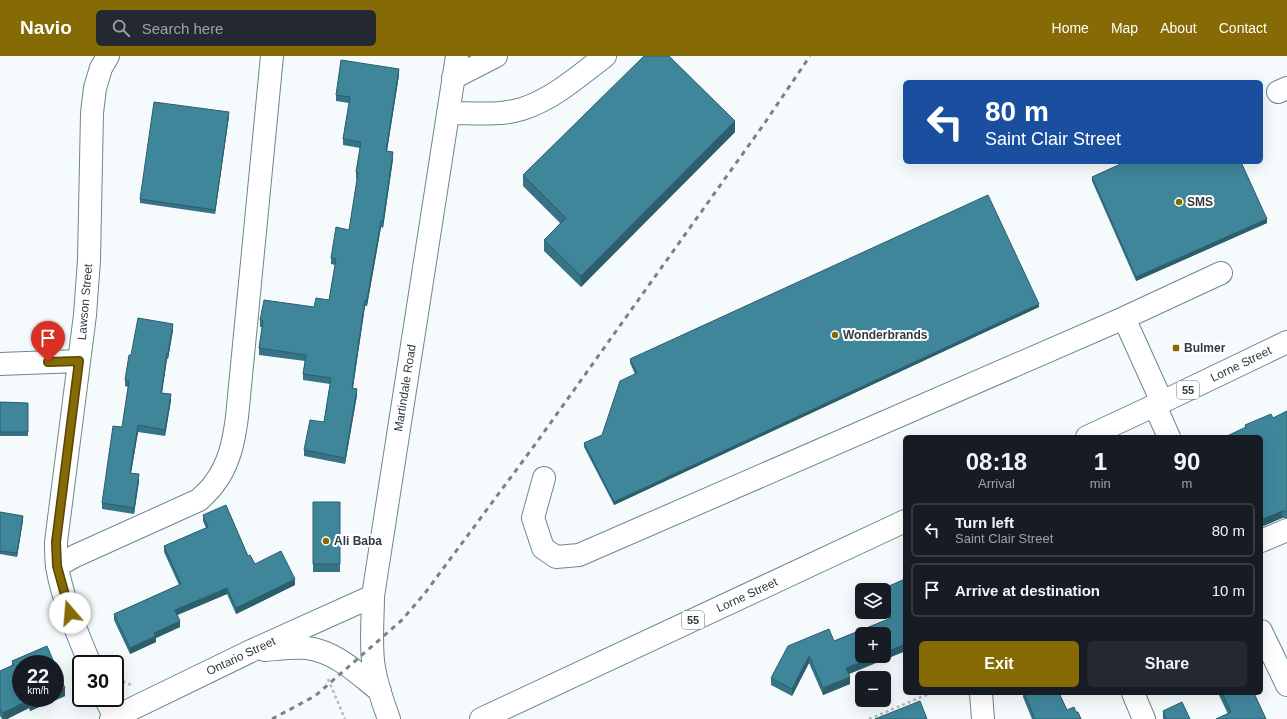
<!DOCTYPE html>
<html lang="en">
<head>
<meta charset="utf-8">
<style>
  body { margin:0; font-family:Helvetica,sans-serif; background:#242831; color:#f1f3f6; height:100vh; display:flex; flex-direction:column; font-size:15px; white-space:nowrap }
  * { box-sizing:border-box; margin:0 }
  p { font-size:13px; color:#9ea1a6 }
  .icon { flex:none; width:22px; height:22px; fill:none; stroke:currentColor; stroke-width:2; stroke-linecap:round; stroke-linejoin:round }
  .map { position:relative; flex:1; overflow:hidden }
  .details { position:absolute; left:903px; top:379px; width:360px; height:260px; display:flex; flex-direction:column; background:#171b24; border-radius:6px; box-shadow:0 4px 16px #0002 }
  .details>* { flex:none }
  .banner { position:absolute; left:903px; top:24px; width:360px; height:84px; border-radius:6px; box-shadow:0 4px 16px #0002; background:#1a4fa0; color:#fff; overflow:hidden }
  .buttons { position:absolute; left:855px; top:527px; display:grid; gap:8px }
  .buttons a { display:grid; place-items:center; width:36px; height:36px; border-radius:6px; background:#171b24; box-shadow:0 4px 16px #0002; font-size:20px }
  .speed { position:absolute; left:12px; top:599px; display:flex; gap:8px; font-size:20px; font-weight:700; text-align:center }
  .speed>* { display:grid; place-content:center; width:52px; height:52px; border-radius:50%; background:#171b24; box-shadow:0 4px 16px #0002; line-height:1 }
  .speed small { font-size:10px; font-weight:400 }
  .speed .limit { border:2px solid #111; border-radius:6px; background:#fff; color:#111 }
  .pin { position:absolute; display:grid; place-items:center; width:34px; height:34px; color:#fff; margin:-41px -17px; border-radius:50% 50% 50% 0; rotate:-45deg; box-shadow:0 0 4px #0007 }
  .pin .icon { rotate:45deg }
  .me { position:absolute; width:44px; margin:-22px; rotate:342deg; stroke-linejoin:round; filter:drop-shadow(0 0 3px #0008) }
  .turn { display:flex; align-items:center; gap:14px; height:84px; padding:0 16px; font-size:18px }
  .turn .icon { width:52px; height:52px; stroke-width:2.5 }
  .turn b { display:block; font-size:28px; line-height:34px }
  .eta { display:flex; justify-content:space-evenly; align-items:center; height:68px; text-align:center }
  .eta b { font-size:24px; font-weight:600; line-height:28px }
  .action { display:flex; gap:8px; margin-top:auto; padding:8px 16px }
  .action a { flex:1; height:46px; border-radius:6px; background:#856a05; color:#fff; font-size:16px; font-weight:600; line-height:46px; text-align:center }
  .action a+a { background:#242831; color:#f1f3f6 }
  ul { padding:0; list-style:none }
  li { display:flex; align-items:center; gap:12px; height:54px; margin:0 8px 6px; padding:0 8px; border:2px solid #363941; border-radius:6px }
  li div { flex:1 }
  li b { display:block; font-size:15px }
  li em { font-style:normal }
  header { display:flex; align-items:center; gap:24px; box-sizing:border-box; height:56px; padding:0 20px; background:#856a05; color:#fff }
  header strong { font-size:19px }
  nav { display:flex; gap:22px; margin-inline-start:auto; font-size:14px }
  .search { width:280px; height:36px; background:#242831; display:flex; align-items:center; gap:10px; box-sizing:border-box; padding:0 14px; border-radius:6px; color:#9ea1a6; font-size:15px }
  .map>svg:first-child { display:block }
</style>
</head>
<body>
<header>
<strong>Navio</strong>
<div class="search"><svg class="icon" aria-label="search" viewBox="0 0 24 24"><circle cx="10" cy="10" r="6"/><path d="M15 15l6 6"/></svg>Search here</div>
<nav><a>Home</a><a>Map</a><a>About</a><a>Contact</a></nav>
</header>
<div class="map">
<svg width="1287" height="663" viewBox="0 0 1287 663">
  <rect width="100%" height="100%" fill="#f5fbfd"/>
  <g fill="none" stroke-linecap="round" stroke-linejoin="round">
    <g stroke="#6a8790" stroke-width="24">
      <path id="minor" d="M453 22 496 0
        M1278 36 1287 32
        M448 57C472 57 499 60 522 53 553 43 579 20 605 0
        M1124 262 1162 346
        M0 308 79 305
        M1155 350 1169 381
        M544 422 533 462 543 492 556 501 579 499 1124 262 1221 217
        M1261 485 1287 474
        M57 510 75 500 199 444C204 439 210 434 214 428 229 409 234 385 237 361L272 0
        M1261 575 1287 629
        M264 594C278 593 293 591 307 592 337 596 358 618 380 635
        M90 608C77 577 63 544 57 511 56 503 56 495 56 486L85 259 89 204 92 57 95 32 101 12 108 0
        M981 637 983 663
        M1133 637 1144 663
        M105 642 115 661
        M111 663 253 594 373 540
        M389 663C383 647 377 629 374 612 370 589 373 564 373 540L457 0"/>
    </g>
    <g stroke="#6a8790" stroke-width="24">
      <path id="major" d="M1087 381 1162 346 1287 286
        M481 663 905 465"/>
    </g>
    <path stroke="#b4bbbe" stroke-width="2.5" stroke-dasharray="3 3" stroke-linecap="butt" d="M115 616C118 623 124 626 131 629
      M328 623 345 663
      M869 663 931 637"/>
    <use href="#minor" stroke="#fff" stroke-width="22"/>
    <use href="#major" stroke="#fff" stroke-width="22"/>
    <path stroke="#798387" stroke-width="3" stroke-dasharray="5 5" stroke-linecap="butt" d="M272 663 315 640 402 564 425 537 534 390 764 68 810 0"/>
  </g>
  <path fill="#367385" d="M399 19 387 95 393 103 383 172 381 171 367 250H365L357 304 353 332 357 339 345 408 304 400V394L324 366 330 328 303 324V318L305 305 259 299V292L262 271H260V264L314 251 329 244 335 209 331 208V202L349 174 357 123 356 122V116L360 92 343 89V83L349 47 336 45V39Z
    M229 60 215 158 140 147V143Z
    M735 76 581 231 544 195V184L560 167 523 130V119Z
    M1092 121 1267 167 1136 225 1092 125Z
    M1039 251 614 449 584 391V387L602 379 635 318 630 307V303Z
    M173 274 168 303H167L162 337 171 344 165 380 138 376 131 417 139 425 134 458 102 453V447L122 371 128 331 125 330V324Z
    M0 346 28 347V380H0Z
    M1287 355V462H1282L1261 471V381L1245 372V369L1273 362Z
    M313 446H340V516H313Z
    M0 456 23 464 17 501 0 498Z
    M203 459 248 500 255 508 295 529 236 558 227 538 177 559 180 571 156 582V586L130 598 114 564V558L179 529 164 496V490L206 472 203 465Z
    M905 523V601L903 596 849 618 850 628 823 639 809 607 792 640 771 629V622L834 585 889 563 884 552V534Z
    M12 605 65 640 30 655 29 652 7 663H2L0 660V615L12 609Z
    M1023 637H1059L1067 654 1076 656 1081 663H1032L1023 641Z
    M1218 637H1254L1266 663 1228 658Z
    M1163 655 1190 663H1163Z"/>
  <path fill="#2c5e6c" d="M399 13V19L386 101V95Z
    M229 56V60L215 158V154Z
    M735 65V76L581 231V220Z
    M393 96V103L383 172V165Z
    M1267 163V167L1136 225V221Z
    M381 165V171L367 250V244Z
    M365 244V250L357 304 352 338V332L357 298Z
    M1039 248V251L614 449V446Z
    M173 268V274L168 303V297Z
    M167 297V303L161 343V337Z
    M357 333V339L345 408V402Z
    M171 338V344L165 380V374Z
    M138 369V376L130 423V417Z
    M139 418V425L134 458V452Z
    M1282 455V462L1261 471V464Z
    M23 460V464L17 501V497Z
    M295 523V529L236 558V552Z
    M227 532V538L175 560V554Z
    M180 565V571L156 582V586L130 598V592L154 577Z
    M903 589V596L846 619V612L876 600H884V597Z
    M809 600V607L792 640V633Z
    M850 621V628L823 639V632Z
    M65 632V640L30 655V647L41 642H55V636Z
    M29 644V652L7 663H3V657Z"/>
  <path fill="#3f869b" stroke="#2c5e6c" d="M644 0H669L735 65 581 220 544 184 566 162 523 119Z
    M341 4 399 13 386 95 393 96 383 165H381L367 244H365L357 298 352 332 357 333 345 402 304 394 310 364 324 366 331 322 303 318 306 299 259 292 263 265 260 264 264 244 314 251 316 242 329 244 336 203 331 202 336 171 349 174 358 117 356 116 361 86 343 83 350 41 336 39Z
    M154 46 229 56 215 154 140 143Z
    M1125 106H1241L1267 163 1136 221 1092 121Z
    M988 139 1039 248 614 446 584 387 602 379 620 325 637 317 630 303Z
    M138 262 173 268 168 297H167L161 337 171 338 165 374 138 369 130 417 139 418 134 452 102 447 113 370 122 371 129 325 125 324 129 299H131Z
    M0 346 28 347V376H0Z
    M1287 355V455H1282L1261 464V381H1225L1246 371 1245 369 1271 358 1273 362Z
    M313 446H340V508H313Z
    M226 449 248 500 250 499 255 508 281 495 295 523 236 552 227 532 175 554 180 565 154 577 156 580 130 592 114 558 181 528 164 490 208 471 203 459Z
    M0 456 23 460 17 497 0 495Z
    M905 523V594L903 589 884 597V578H862V600H876L846 612 850 621 823 632 809 600 792 633 771 622 788 590 829 573 834 585 891 562 884 545V534H880Z
    M47 590 65 632 55 636V608H21V642H41L30 647 29 644 3 657 0 652V615L14 609 12 605Z
    M1024 637H1059L1067 654 1074 651 1076 656H1078L1081 663H1035Z
    M1222 637H1254L1266 663H1216L1231 656Z
    M920 645 927 663H875Z
    M1182 646 1190 663H1166L1163 655Z"/>
  <g fill="none" stroke-linecap="round" stroke-linejoin="round">
    <g stroke="#564503" stroke-width="10">
      <path id="route" d="M48 306 79 305 56 486 57 510 70 557"/>
    </g>
    <use href="#route" stroke="#856a05" stroke-width="7"/>
  </g>
  <g fill="#856a05" stroke="#fff" stroke-width="1.5">
    <circle cx="1179" cy="146" r="4"/>
    <circle cx="835" cy="279" r="4"/>
    <rect x="1172" y="288" width="8" height="8" rx="2"/>
    <circle cx="326" cy="485" r="4"/>
  </g>
  <g text-anchor="middle" stroke-width="4" stroke-linejoin="round" paint-order="stroke">
    <g fill="#fff" stroke="#6d7679" stroke-width="1">
      <rect x="1177" y="325" width="22" height="18" rx="3"/>
      <rect x="682" y="555" width="22" height="18" rx="3"/>
    </g>
    <g font-size="11" font-weight="bold" fill="#2f3b40">
      <text x="1188" y="338">55</text>
      <text x="693" y="568">55</text>
    </g>
    <g font-size="12" font-weight="bold" fill="#2f3b40" stroke="#fff" text-anchor="start">
      <text x="1187" y="150">SMS</text>
      <text x="843" y="283">Wonderbrands</text>
      <text x="1184" y="296">Bulmer</text>
      <text x="334" y="489">Ali Baba</text>
    </g>
    <g font-size="12" fill="#2f3b40" stroke="#fff">
      <text transform="translate(85 246) rotate(-85)" y="4">Lawson Street</text>
      <text transform="translate(1241 308) rotate(-26)" y="4">Lorne Street</text>
      <text transform="translate(405 332) rotate(-81)" y="4">Martindale Road</text>
      <text transform="translate(747 539) rotate(-25)" y="4">Lorne Street</text>
      <text transform="translate(241 600) rotate(-25)" y="4">Ontario Street</text>
    </g>
  </g>
</svg>
<div class="buttons">
<a><svg class="icon" aria-label="layers" viewBox="0 0 24 24"><path d="M12 4l9 5-9 5-9-5zM3 14l9 5 9-5"/></svg></a>
<a>+</a>
<a>−</a>
</div>
<div class="speed"><div>22<small>km/h</small></div><div class="limit">30</div></div>
<div class="pin" style="left:48px;top:306px;background:#d93025"><svg class="icon" aria-label="arrive" viewBox="0 0 24 24"><path d="M6 21V4h12l-3 4 3 4H6"/></svg></div>
<svg class="me" style="left:70px;top:557px" viewBox="-20 -20 40 40"><circle r="19" fill="#fff"/><path d="M0-13L10 11 0 6-10 11z" fill="#856a05"/></svg>
<div class="banner">
<div class="turn"><svg class="icon" aria-label="left" viewBox="0 0 24 24"><path d="M17 20v-9H6M10 6l-5 5 5 5"/></svg><div><b>80 m</b>Saint Clair Street</div></div>
</div>
<section class="details">
<div class="eta">
<div><b>08:18</b><p>Arrival</p></div>
<div><b>1</b><p>min</p></div>
<div><b>90</b><p>m</p></div>
</div>
<ul>
<li><svg class="icon" aria-label="left" viewBox="0 0 24 24"><path d="M17 20v-9H6M10 6l-5 5 5 5"/></svg><div><b>Turn left</b><p>Saint Clair Street</p></div><em>80 m</em></li>
<li><svg class="icon" aria-label="arrive" viewBox="0 0 24 24"><path d="M6 21V4h12l-3 4 3 4H6"/></svg><div><b>Arrive at destination</b></div><em>10 m</em></li>
</ul>
<div class="action"><a>Exit</a><a>Share</a></div>
</section>
</div>
</body>
</html>
